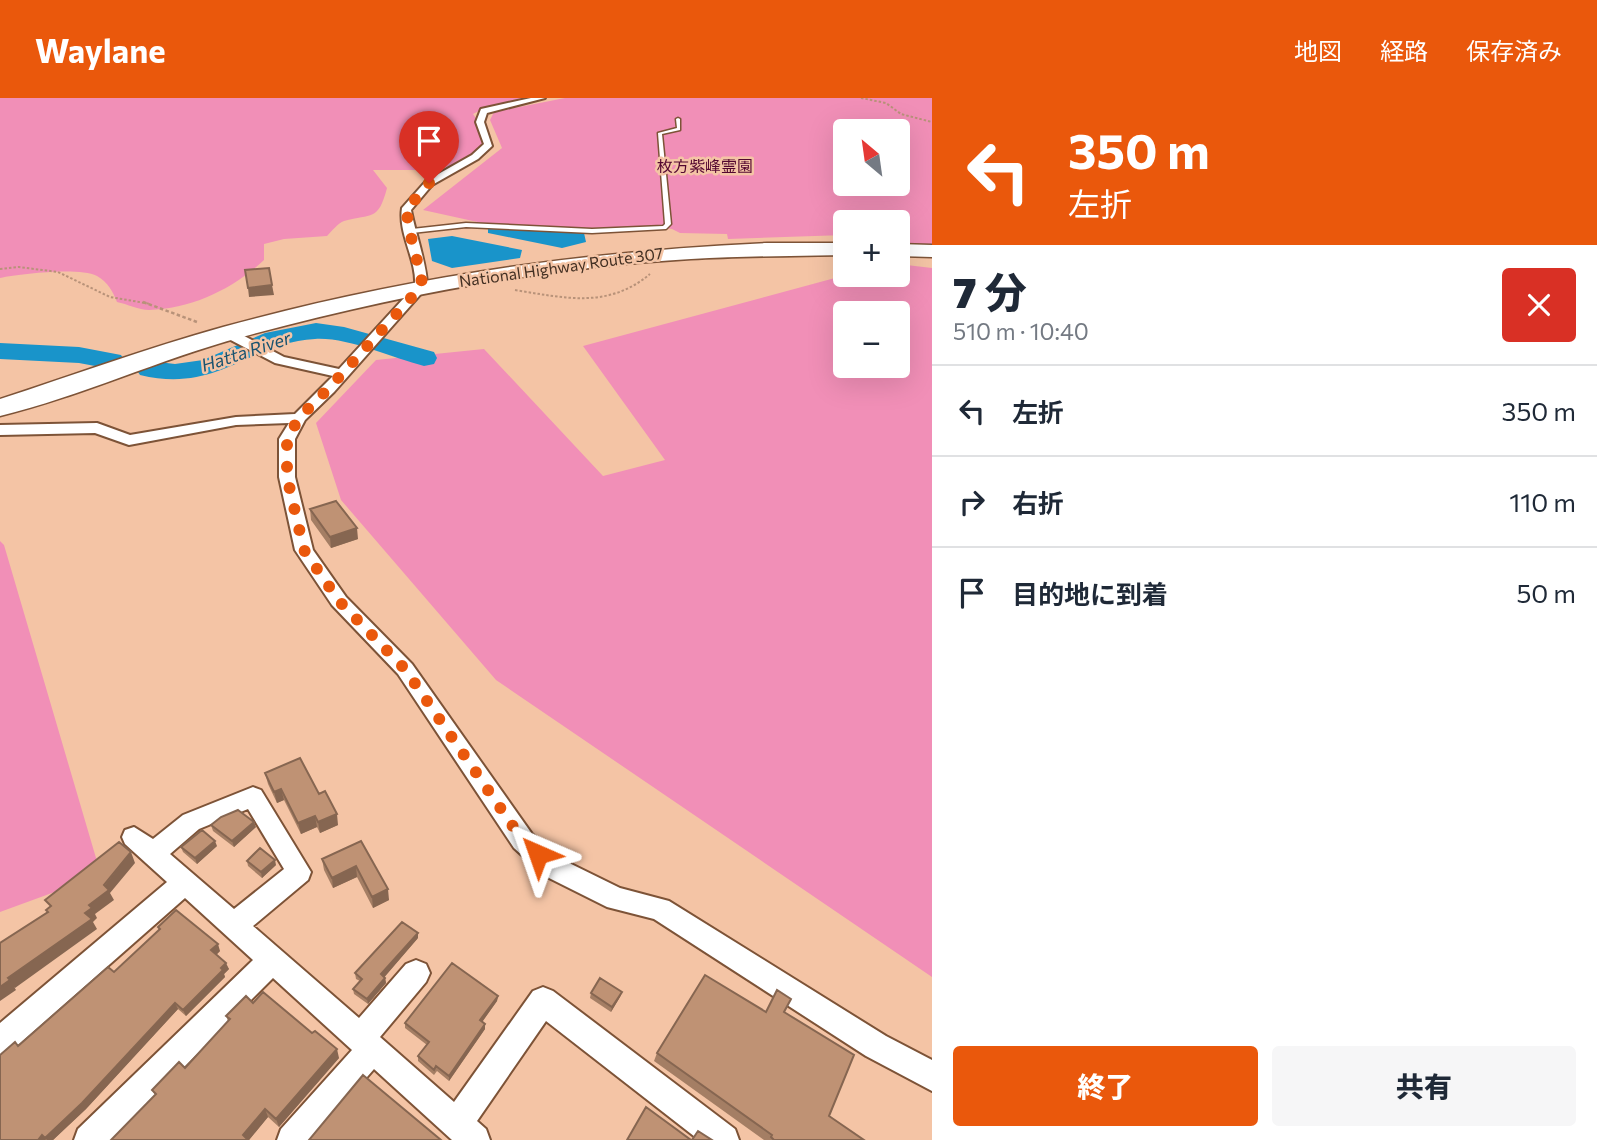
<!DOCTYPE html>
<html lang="ja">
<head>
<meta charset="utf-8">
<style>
  body { margin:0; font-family:Commissioner,"Noto Sans JP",sans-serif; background:#f6f6f7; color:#1f2937; height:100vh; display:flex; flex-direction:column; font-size:26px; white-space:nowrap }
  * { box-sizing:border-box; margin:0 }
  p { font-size:23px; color:#747a83 }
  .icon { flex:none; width:38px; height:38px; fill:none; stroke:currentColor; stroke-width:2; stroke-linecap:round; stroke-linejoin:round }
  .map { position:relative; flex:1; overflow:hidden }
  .panel { display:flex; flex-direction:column; background:#fff; width:665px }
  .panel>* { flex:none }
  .top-card { background:#ea580c; color:#fff; overflow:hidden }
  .needle { width:46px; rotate:331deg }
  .controls { position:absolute; left:833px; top:21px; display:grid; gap:14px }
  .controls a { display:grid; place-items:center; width:77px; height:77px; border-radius:7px; background:#fff; box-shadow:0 7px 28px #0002; font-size:35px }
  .pin { position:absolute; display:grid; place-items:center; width:60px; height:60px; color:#fff; margin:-72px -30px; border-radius:50% 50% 50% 0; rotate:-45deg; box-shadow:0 0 7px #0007 }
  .pin .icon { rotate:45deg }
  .me { position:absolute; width:77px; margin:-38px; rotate:317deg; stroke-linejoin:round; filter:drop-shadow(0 0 5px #0008) }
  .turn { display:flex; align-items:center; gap:24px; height:147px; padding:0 21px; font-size:32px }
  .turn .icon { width:91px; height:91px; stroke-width:2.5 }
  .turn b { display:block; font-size:49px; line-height:60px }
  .round { display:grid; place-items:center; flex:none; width:74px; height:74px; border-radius:7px; background:#f6f6f7 }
  .summary { display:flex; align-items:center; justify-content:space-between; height:119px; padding:0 21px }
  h1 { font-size:42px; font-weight:800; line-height:52px }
  .action { display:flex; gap:14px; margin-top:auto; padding:14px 21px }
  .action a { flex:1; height:80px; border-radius:7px; background:#ea580c; color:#fff; font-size:28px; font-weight:800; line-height:80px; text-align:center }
  .action a+a { background:#f6f6f7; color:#1f2937 }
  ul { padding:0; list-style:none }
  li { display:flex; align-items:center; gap:21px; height:91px; padding:0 21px; border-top:2px solid #e0e1e3 }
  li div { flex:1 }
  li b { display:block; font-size:26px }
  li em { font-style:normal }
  header { display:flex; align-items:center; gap:42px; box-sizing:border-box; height:98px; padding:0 35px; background:#ea580c; color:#fff }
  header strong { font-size:33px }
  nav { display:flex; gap:38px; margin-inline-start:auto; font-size:24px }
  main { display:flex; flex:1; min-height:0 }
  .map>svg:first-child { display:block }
</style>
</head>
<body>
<header>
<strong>Waylane</strong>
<nav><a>地図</a><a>経路</a><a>保存済み</a></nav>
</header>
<main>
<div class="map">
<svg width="932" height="1042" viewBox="0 0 932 1042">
  <rect width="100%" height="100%" fill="#f4c4a5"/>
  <path fill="#f18fb7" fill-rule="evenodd" d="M0 0H530L486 9 473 16 480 26 484 50 458 65 438 72H373L387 90C378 124 372 115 344 123 338 125 332 133 327 138L284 141 264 146V162C233 191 192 211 149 212 139 212 127 206 117 204 113 194 108 184 97 178 78 169 22 176 0 180Z
    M565 0H932V148H898V124H845V137L728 141 727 136 680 135 672 131 655 129 582 130 482 125 423 112 502 50 490 22 494 14ZM845 33H898V86H845Z
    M898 166 932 170V879L496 582 341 402 316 325 376 262 484 251 603 378 665 362 583 248 846 177H898ZM845 215H898V268H845Z
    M0 443 4 447 101 777 0 814Z"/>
  <path fill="#1994ca" d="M488 131 584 135 586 144 562 150 488 135Z
    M452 138 522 152 520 160 452 170 432 163 428 141Z"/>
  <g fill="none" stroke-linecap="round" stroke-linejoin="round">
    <path fill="#1994ca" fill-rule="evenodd" d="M316 225 344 229 434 254 437 260 434 266 424 268C392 260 348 239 315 241 249 245 218 296 140 277L136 271 140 265 150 263 175 266 203 262 265 235Z
      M0 245 79 249 121 257 125 263 121 269 111 271 79 265 0 261Z"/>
    <g stroke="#7d5337" stroke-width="3">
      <path id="lane" d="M678 20 680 21V32L662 36 671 126 666 131 592 135 466 129 412 135 409 133 412 131 466 125 592 131 663 128 665 126 658 35 677 30 676 21Z"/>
    </g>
    <g stroke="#7d5337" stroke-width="4">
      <path id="street" d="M531 0H545L487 15 484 24 492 48 478 61 432 87 411 112C415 134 428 170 427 189L334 294 305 322 295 341V379L313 452 346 499 412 566 532 736 563 762 620 790 669 803 886 938 932 962V993L866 958 654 821 607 809 545 778 514 750 398 576 332 507 295 452 279 379V341L289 325 236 327 129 347 95 335 0 337V327L97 325 130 337 236 319 295 316 333 278 275 265 223 238V232H233L284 259 339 271 415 188C417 162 398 136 402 110L426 83 472 57 484 46 476 24 481 11Z
        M253 689 261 692 311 774 308 782 253 828 359 920 406 866 416 862 426 866 430 875 426 884 380 939 454 1004 533 893 543 889 553 893 735 1031 739 1042H699L546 923 477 1023 486 1031 490 1042H452L374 971 312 1042H277L281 1031 352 952 273 880 111 1042H74L78 1031 253 862 185 800 10 954 0 958V925L167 784 125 746 122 739 125 732 134 729 153 741 183 717ZM248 711 284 771 234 811 170 756 199 731Z"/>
    </g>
    <g stroke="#7d5337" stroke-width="3">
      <path id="highway" d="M767 145H845V157C794 158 743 158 691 161 540 170 389 199 242 239 160 261 82 298 0 318V301C74 277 147 250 223 229 401 180 583 153 767 145Z
        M898 146 932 147V159L898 158Z"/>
    </g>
    <path stroke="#b89279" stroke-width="2" stroke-dasharray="2.5 2" stroke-linecap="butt" d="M861 0 886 5 901 16 932 24
      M0 171 19 169 58 174 110 199 151 206
      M515 192C565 200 608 211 650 176"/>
    <path stroke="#b89279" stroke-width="2.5" stroke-dasharray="3.5 2.5" stroke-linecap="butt" d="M143 204 197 224"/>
    <use href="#lane" fill="#fff" fill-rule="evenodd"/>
    <use href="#street" fill="#fff" fill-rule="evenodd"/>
    <use href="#highway" fill="#fff" fill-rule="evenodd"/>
  </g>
  <path fill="#a47e64" d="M310 411 358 441 331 450 311 422Z
    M265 675 319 696 338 727 320 735 317 729 301 736 284 702 277 705 268 686Z
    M211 727 256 729 234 749 213 733Z
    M361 743 389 802 373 810 357 779 333 790 324 772 322 761Z
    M217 748 197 766 183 754 181 749Z
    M247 763 276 767 262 780 248 768Z
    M158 829 220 853 216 857 229 871 224 876 225 879 186 918 178 911 86 1011 53 1042H0L18 948 114 874 159 832Z
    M418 840 384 879 385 880 386 885 368 906 354 896 353 891 360 883 356 881 355 875Z
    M622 894 620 899 611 914 590 900 591 895Z
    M498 898 497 903 482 924 485 931 449 983 437 973 434 977 418 963V958L427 947 405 930V925Z
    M253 905 339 960 279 1029 268 1019 249 1042H111L155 997 152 992 185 970 228 923 226 918Z
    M766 914H784L829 1018 864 1042H764L654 963 657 955Z"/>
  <path fill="#866651" d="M272 187 274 197 249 199 248 190Z
    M357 430 358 441 331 450 330 439Z
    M281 691 284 702 277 705 274 694Z
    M337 716 338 727 320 735 318 724Z
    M315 718 317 729 301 736 298 725Z
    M254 724 256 729 234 749 232 743Z
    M215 743 217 748 197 766 195 760Z
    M131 754 135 765 110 795 114 802 95 816 97 820 93 824 97 831 15 890 8 880 85 815 89 807Z
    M275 762 276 767 262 780 261 774Z
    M356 768 357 779 333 790 332 780Z
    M388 791 389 802 373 810 372 799Z
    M418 835V840L382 882 381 876Z
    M218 846 220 853 214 859 211 852Z
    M226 865 229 871 224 876 225 879 186 918 183 912Z
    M385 880 386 885 368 906 367 901Z
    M10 882 16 892 0 903V889Z
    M622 894 620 899 611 914 612 909Z
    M498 898 497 903 480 927V922Z
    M175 905 178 911 86 1011 53 1042H47L45 1040Z
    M485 926V931L449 983V978Z
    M337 951 339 960 279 1029 276 1021Z
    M265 1011 268 1019 249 1042H245L243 1037Z
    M42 1037 46 1042H38Z"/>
  <path fill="#bf9274" stroke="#866651" stroke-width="2" d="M269 170 272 187 248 190 245 172Z
    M336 403 357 430 330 439 310 411Z
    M300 660 319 696 325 693 337 716 318 724 315 718 298 725 281 691 274 694 265 675Z
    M238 712 254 724 232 743 211 727 221 719Z
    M202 732 215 743 195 760 181 749Z
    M361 743 388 791 372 799 356 768 332 780 322 761Z
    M119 744 131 754 104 787 109 792 89 807 92 810 85 815 92 821 8 880 10 882 0 889V845L48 814 46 812 51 808 45 802Z
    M260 750 275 762 261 774 247 763Z
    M176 812 218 846 211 852 226 865 221 870 223 872 183 912 175 905 82 1005 45 1040 42 1037 38 1042H0V957L15 944 18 948 108 869 114 874 160 831 158 829Z
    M402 824 418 835 381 876 385 880 367 901 353 891 362 881 355 875Z
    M452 865 498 898 480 922 485 926 449 978 436 968 434 972 418 958 429 944 405 925Z
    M705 877 766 914 777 892 791 901 784 914 854 957 829 1018 864 1042H774L771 1039 772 1037 657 955Z
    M600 880 622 894 612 909 591 895Z
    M263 894 312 935 315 933 337 951 276 1021 265 1011 243 1037 248 1042H111L156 996 152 992 179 964 185 970 230 921 226 918 246 898 253 905Z
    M363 977 441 1042H309Z
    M646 1009 691 1042H627Z
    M698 1033 712 1042H692Z"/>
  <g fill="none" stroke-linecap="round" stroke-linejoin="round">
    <path stroke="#ea580c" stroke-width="12" stroke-dasharray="0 21.6" d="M429 85 406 112 414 154 422 176 421 189 329 290 299 320 287 341V379L304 452 339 503 405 571 523 743 538 756"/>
  </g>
  <g text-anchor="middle" stroke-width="5" stroke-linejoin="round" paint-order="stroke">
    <g font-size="16" fill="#530630" stroke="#f4c4a5">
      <text x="705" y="74">枚方紫峰霊園</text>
    </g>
    <g font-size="16" fill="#433023" stroke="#f4c4a5">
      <text transform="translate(561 169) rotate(-8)" y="6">National Highway Route 307</text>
    </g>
    <g font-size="18" font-style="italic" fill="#195370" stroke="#f4c4a5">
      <text transform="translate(246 254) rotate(-18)" y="6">Hatta River</text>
    </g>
  </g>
</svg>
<div class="controls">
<a><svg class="needle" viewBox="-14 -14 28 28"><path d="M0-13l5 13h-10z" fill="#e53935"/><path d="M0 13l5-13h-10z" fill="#747a83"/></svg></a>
<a>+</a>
<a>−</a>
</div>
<div class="pin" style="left:429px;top:85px;background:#d93025"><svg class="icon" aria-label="arrive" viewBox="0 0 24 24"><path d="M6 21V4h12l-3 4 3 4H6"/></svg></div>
<svg class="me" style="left:538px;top:756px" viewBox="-20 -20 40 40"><path d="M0-17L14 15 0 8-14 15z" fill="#ea580c" stroke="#fff" stroke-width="4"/></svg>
</div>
<section class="panel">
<div class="top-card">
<div class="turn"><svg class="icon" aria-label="left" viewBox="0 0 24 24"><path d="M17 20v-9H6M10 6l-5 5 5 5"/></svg><div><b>350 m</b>左折</div></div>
</div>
<div class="summary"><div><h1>7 分</h1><p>510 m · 10:40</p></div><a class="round" style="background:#d93025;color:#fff"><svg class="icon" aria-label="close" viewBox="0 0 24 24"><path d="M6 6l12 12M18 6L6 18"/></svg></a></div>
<ul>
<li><svg class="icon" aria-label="left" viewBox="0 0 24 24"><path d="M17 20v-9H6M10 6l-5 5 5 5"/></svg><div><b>左折</b></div><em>350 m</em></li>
<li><svg class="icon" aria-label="right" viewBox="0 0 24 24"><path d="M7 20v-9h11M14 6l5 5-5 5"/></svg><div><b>右折</b></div><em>110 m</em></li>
<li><svg class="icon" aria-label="arrive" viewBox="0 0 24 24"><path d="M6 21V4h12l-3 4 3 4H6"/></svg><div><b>目的地に到着</b></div><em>50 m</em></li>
</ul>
<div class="action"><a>終了</a><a>共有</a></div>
</section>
</main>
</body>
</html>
